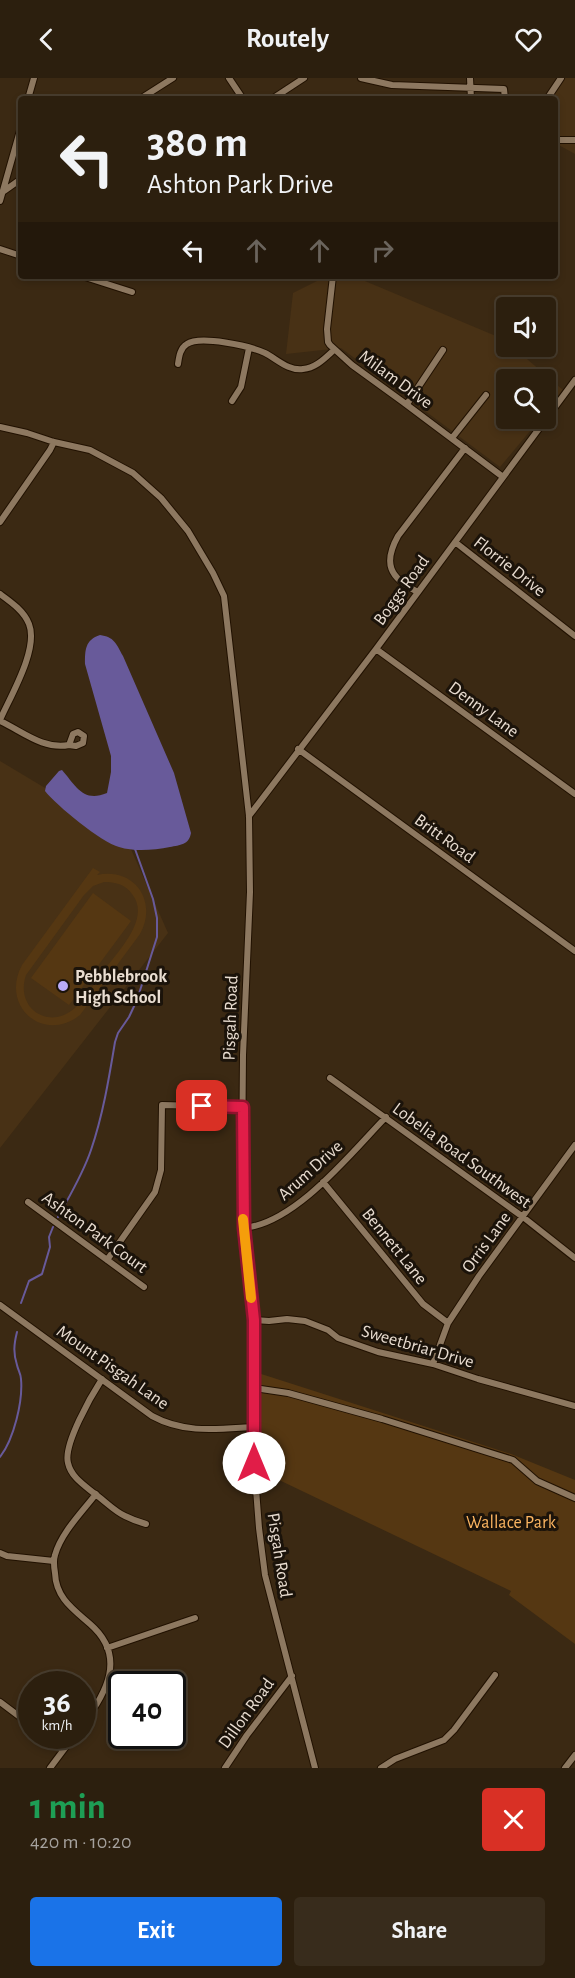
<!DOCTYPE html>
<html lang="en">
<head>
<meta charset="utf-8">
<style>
  body { margin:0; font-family:"Alegreya Sans",sans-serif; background:#382c1c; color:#f1f3f6; height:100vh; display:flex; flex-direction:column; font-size:22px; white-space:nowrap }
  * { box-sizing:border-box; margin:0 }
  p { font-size:20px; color:#a6a29e }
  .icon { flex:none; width:33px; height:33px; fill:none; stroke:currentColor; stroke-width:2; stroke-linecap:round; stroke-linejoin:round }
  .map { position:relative; height:1690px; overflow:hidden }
  .details { display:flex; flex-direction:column; background:#2c1f0e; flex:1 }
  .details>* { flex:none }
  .hud { position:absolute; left:18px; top:18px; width:540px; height:183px; border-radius:6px; box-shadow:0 3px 9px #0003,0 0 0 2px #483d2e; background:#2c1f0e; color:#f1f3f6; overflow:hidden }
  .buttons { position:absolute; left:496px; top:219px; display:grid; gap:12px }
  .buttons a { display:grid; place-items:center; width:60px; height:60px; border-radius:6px; background:#2c1f0e; box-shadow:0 3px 9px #0003,0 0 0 2px #483d2e; font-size:30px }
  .speed { position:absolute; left:18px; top:1593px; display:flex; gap:12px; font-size:30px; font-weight:700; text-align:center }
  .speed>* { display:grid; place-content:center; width:78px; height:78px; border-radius:50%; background:#2c1f0e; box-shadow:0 3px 9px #0003,0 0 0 2px #483d2e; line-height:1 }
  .speed small { font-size:15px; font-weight:400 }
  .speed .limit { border:3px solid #111; border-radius:9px; background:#fff; color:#111 }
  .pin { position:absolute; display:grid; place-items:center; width:51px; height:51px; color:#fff; margin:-26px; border-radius:12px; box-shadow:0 3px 9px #0006 }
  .me { position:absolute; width:66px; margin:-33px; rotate:0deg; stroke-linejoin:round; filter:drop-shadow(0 0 4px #0008) }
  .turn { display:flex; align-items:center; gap:21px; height:126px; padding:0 30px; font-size:27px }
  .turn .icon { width:78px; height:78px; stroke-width:2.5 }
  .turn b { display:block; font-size:42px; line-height:51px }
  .lanes { display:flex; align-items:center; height:57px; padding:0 30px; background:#0003; justify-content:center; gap:30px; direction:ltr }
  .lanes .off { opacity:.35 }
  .round { display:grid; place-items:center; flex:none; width:63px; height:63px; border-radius:6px; background:#382c1c }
  .headline { display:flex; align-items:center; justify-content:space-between; height:102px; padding:0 30px }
  h1 { font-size:36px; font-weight:700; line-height:45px; color:#1e9e55 }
  .action { display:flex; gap:12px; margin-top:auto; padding:12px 30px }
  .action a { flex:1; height:69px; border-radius:6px; background:#1a73e8; color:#fff; font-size:24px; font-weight:700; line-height:69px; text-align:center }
  .action a+a { background:#382c1c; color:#f1f3f6 }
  header { display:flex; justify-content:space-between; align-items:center; height:78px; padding:0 30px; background:#2c1f0e; font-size:27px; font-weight:700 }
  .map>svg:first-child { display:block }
</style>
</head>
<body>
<header><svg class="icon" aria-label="back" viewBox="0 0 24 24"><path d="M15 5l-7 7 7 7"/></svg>Routely<svg class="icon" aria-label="heart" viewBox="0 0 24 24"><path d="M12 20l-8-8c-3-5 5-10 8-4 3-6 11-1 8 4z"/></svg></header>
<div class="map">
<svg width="575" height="1690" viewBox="0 0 575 1690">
  <rect width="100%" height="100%" fill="#3b2913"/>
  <path fill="#483115" d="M558 0H575V76L555 65V21H544Z
    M327 198H353L503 261 507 264V268L513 269 563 312 546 333V302H507V340L540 341 500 389 341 270 286 276 293 215Z
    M0 683 102 744 130 769 168 855 0 1070Z"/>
  <path fill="#553712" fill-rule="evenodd" d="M93 790 100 794 97 797C135 789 158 824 140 856L80 937C43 966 0 928 22 887ZM104 804C115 804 125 806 132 816 152 841 116 875 102 895 92 908 81 929 66 936 55 942 41 940 32 931 23 921 22 909 26 897L84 817 93 808Z
    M93 815 131 843 69 927 31 900Z
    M255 1294 511 1376 575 1402V1566L509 1517 511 1513 254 1390Z"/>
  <path fill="#685a9a" d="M100 557C114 559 116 565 123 578L174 695 191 755C189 767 180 767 170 769 154 772 135 774 119 769 102 765 56 727 45 713L46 708 59 693 62 692C76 708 83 725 107 715L111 694V678L85 586C85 572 85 562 100 557Z"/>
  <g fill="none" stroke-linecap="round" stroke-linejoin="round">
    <path stroke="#685a9a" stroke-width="2" d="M58 1139C70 1117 83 1096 91 1072 103 1037 109 1000 115 964L118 955 129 939 137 922 157 859V840L153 821 135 771
      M21 1225 29 1203 42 1196 50 1169 49 1159 53 1149
      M0 1379C14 1361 23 1323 21 1301 21 1296 18 1292 17 1287 13 1275 14 1266 17 1254"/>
    <g stroke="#211100" stroke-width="8">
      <path id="minor" d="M229 0 243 21
        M361 0 392 7 504 11 505 21
        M470 0 471 21
        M28 21 34 0
        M140 21 173 0
        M272 21 304 0
        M547 21 561 0
        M555 62H575
        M4 113 21 101
        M0 123 21 49
        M0 171 21 178
        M82 198 132 214
        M333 198 327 251 328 264 330 267 352 287 403 324 503 399
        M178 286C179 279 180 270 187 266 200 257 250 268 265 275 277 281 288 293 303 291 316 290 325 280 334 272
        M232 323 241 309 249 270
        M407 326 443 272
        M0 349 27 355 54 364 90 372 133 395 161 420 188 453 213 495 224 518 249 738 250 814 243 977 242 1089 244 1150 254 1242V1385L259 1450 265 1497 315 1690
        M452 360 486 317
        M0 444 50 372 54 364
        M455 464 575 558
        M418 514C389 500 383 485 398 458L465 370
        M0 516C11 524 24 533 29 546 39 571 10 619 0 642
        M376 571 575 716
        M0 643C22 653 43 672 69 667
        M78 654 84 658 83 665 76 668 69 667 73 656Z
        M298 671 575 873
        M249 738 376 571 575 302
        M330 1000 523 1139 575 1180
        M323 1104 423 1226 448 1245
        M28 1124 144 1209
        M244 1150C296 1145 351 1075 386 1039
        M107 1182 155 1114 161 1092 162 1027 243 1029
        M0 1227 152 1338C185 1356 218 1351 253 1349
        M254 1242 269 1243 287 1241 305 1243 328 1252 338 1260 378 1274 433 1286 478 1301 575 1328
        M433 1286 448 1245 479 1198 575 1067
        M102 1301C91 1318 63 1367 68 1385 71 1399 84 1407 95 1416 105 1423 114 1433 125 1438 131 1441 139 1444 146 1446
        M254 1310 288 1315 382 1341 513 1382 537 1403 575 1420
        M0 1475 7 1478 54 1483
        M107 1570 195 1540
        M0 1624 32 1648
        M82 1647C107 1615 127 1578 90 1546 73 1531 56 1520 55 1495 54 1489 53 1483 55 1477 61 1455 82 1434 96 1416
        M44 1658 63 1672
        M50 1690 74 1658
        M225 1690 247 1657 292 1598
        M381 1690 395 1681 444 1662 454 1652 495 1597
        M565 1690 575 1677"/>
    </g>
    <use href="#minor" stroke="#8d7860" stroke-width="6"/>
  </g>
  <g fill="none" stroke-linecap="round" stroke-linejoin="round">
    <g stroke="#92132f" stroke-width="15">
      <path id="route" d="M202 1028 243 1029 244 1150 254 1242V1385"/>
    </g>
    <use href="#route" stroke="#e11d48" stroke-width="10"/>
    <path stroke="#f59e0b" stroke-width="10" d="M243 1141 251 1220"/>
  </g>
  <circle fill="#b9abf7" stroke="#1b130a" stroke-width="2" cx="63" cy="908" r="6"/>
  <g text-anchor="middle" stroke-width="6" stroke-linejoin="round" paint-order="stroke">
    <g font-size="18" fill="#e9ddd1" stroke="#1b130a">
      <text transform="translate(396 301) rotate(36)" y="6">Milam Drive</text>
      <text transform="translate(510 488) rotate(38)" y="6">Florrie Drive</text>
      <text transform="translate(401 512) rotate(-54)" y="6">Boggs Road</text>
      <text transform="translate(484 631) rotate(36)" y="6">Denny Lane</text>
      <text transform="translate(445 760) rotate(36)" y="6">Britt Road</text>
      <text transform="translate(230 940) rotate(-88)" y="6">Pisgah Road</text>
      <text transform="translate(462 1077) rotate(36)" y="6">Lobelia Road Southwest</text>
      <text transform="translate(310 1092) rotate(-42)" y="6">Arum Drive</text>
      <text transform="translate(95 1154) rotate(36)" y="6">Ashton Park Court</text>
      <text transform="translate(486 1164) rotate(-54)" y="6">Orris Lane</text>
      <text transform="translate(395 1168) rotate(51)" y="6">Bennett Lane</text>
      <text transform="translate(418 1268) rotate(16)" y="6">Sweetbriar Drive</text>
      <text transform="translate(113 1289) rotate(35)" y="6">Mount Pisgah Lane</text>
      <text transform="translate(280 1477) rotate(81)" y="6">Pisgah Road</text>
      <text transform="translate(246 1635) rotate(-54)" y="6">Dillon Road</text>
    </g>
    <g font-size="18" font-weight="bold" fill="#e9ddd1" stroke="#1b130a" text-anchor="start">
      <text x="75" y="904">Pebblebrook<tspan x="75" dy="21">High School</tspan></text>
    </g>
    <g font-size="18" fill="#fcb561" stroke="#1b130a">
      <text x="511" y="1450">Wallace Park</text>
    </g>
  </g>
</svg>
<div class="buttons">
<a><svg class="icon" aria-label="sound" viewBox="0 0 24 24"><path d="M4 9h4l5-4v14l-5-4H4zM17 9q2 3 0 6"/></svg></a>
<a><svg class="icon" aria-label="search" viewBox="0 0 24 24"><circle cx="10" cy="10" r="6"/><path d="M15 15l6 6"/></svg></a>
</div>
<div class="speed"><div>36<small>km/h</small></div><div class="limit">40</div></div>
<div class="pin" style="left:202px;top:1028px;background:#d93025"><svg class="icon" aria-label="arrive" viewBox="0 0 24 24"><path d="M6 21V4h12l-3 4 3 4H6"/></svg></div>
<svg class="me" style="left:254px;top:1385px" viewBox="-20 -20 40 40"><circle r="19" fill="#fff"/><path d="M0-13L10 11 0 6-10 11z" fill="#e11d48"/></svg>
<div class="hud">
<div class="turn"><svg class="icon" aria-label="left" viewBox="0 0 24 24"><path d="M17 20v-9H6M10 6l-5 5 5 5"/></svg><div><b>380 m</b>Ashton Park Drive</div></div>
<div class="lanes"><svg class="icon" aria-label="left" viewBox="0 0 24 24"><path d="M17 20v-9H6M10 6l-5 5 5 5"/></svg><svg class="icon off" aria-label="ahead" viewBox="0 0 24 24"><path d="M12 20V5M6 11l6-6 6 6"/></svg><svg class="icon off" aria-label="ahead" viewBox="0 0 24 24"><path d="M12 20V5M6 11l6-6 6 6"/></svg><svg class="icon off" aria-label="right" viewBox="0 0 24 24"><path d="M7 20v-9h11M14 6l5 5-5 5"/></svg></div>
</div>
</div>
<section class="details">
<div class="headline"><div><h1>1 min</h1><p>420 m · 10:20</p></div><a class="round" style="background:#d93025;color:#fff"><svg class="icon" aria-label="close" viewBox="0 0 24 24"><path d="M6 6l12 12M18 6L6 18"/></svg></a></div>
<div class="action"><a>Exit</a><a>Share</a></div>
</section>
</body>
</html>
